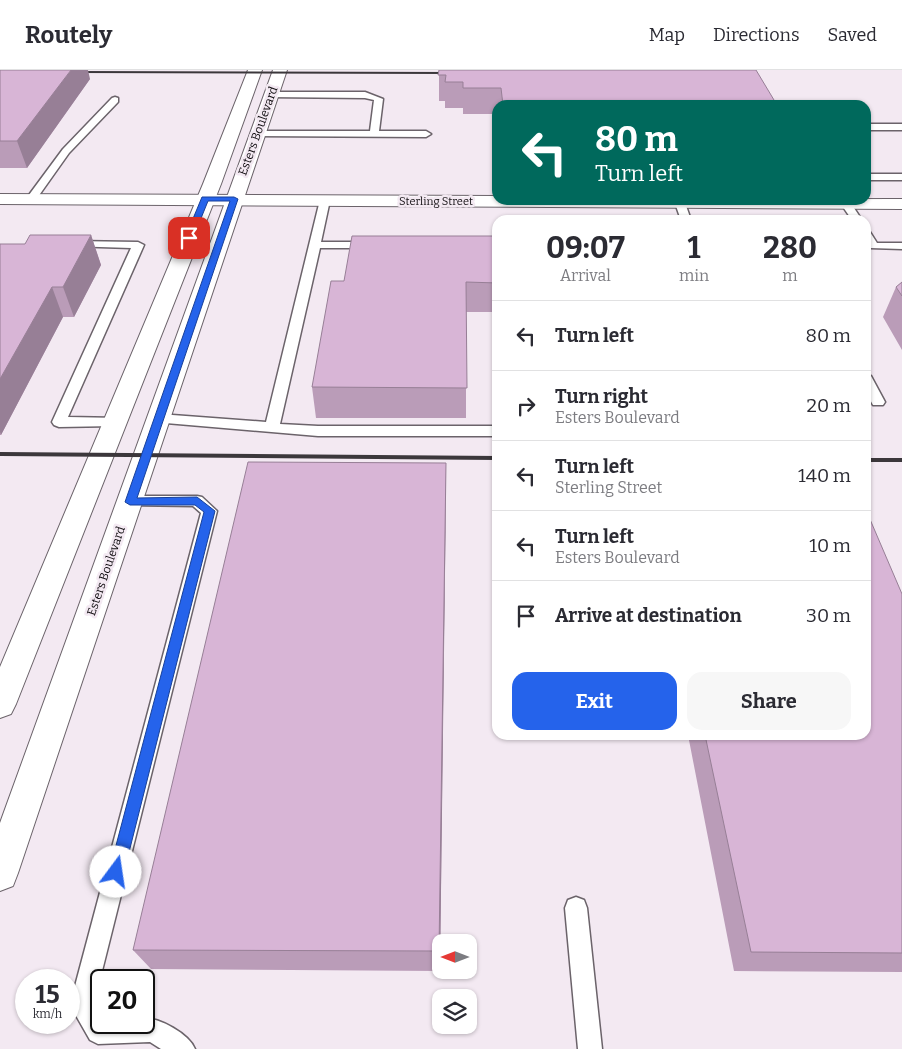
<!DOCTYPE html>
<html lang="en">
<head>
<meta charset="utf-8">
<style>
  body { margin:0; font-family:Bitter,serif; background:#f7f7f7; color:#2b2b33; height:100vh; display:flex; flex-direction:column; font-size:19px; white-space:nowrap }
  * { box-sizing:border-box; margin:0 }
  p { font-size:16px; color:#7c7c81 }
  .icon { flex:none; width:28px; height:28px; fill:none; stroke:currentColor; stroke-width:2; stroke-linecap:round; stroke-linejoin:round }
  .map { position:relative; flex:1; overflow:hidden }
  .panel { position:absolute; left:492px; top:145px; width:379px; height:525px; display:flex; flex-direction:column; background:#fff; border-radius:15px; box-shadow:0 1px 4px #0004 }
  .panel>* { flex:none }
  .top-card { position:absolute; left:492px; top:30px; width:379px; height:105px; border-radius:15px; box-shadow:0 1px 4px #0004; background:#00695c; color:#fff; overflow:hidden }
  .needle { width:32px; rotate:270deg }
  .controls { position:absolute; left:432px; top:864px; display:grid; gap:10px }
  .controls a { display:grid; place-items:center; width:45px; height:45px; border-radius:10px; background:#fff; box-shadow:0 1px 4px #0004; font-size:25px }
  .speed { position:absolute; left:15px; top:899px; display:flex; gap:10px; font-size:25px; font-weight:700; text-align:center }
  .speed>* { display:grid; place-content:center; width:65px; height:65px; border-radius:50%; background:#fff; box-shadow:0 1px 4px #0004; line-height:1 }
  .speed small { font-size:12px; font-weight:400 }
  .speed .limit { border:2px solid #111; border-radius:8px; background:#fff; color:#111 }
  .pin { position:absolute; display:grid; place-items:center; width:42px; height:42px; color:#fff; margin:-21px; border-radius:10px; box-shadow:0 2px 8px #0006 }
  .me { position:absolute; width:55px; margin:-28px; rotate:14deg; stroke-linejoin:round; filter:drop-shadow(0 0 4px #0008) }
  .turn { display:flex; align-items:center; gap:18px; height:105px; padding:0 20px; font-size:22px }
  .turn .icon { width:65px; height:65px; stroke-width:2.5 }
  .turn b { display:block; font-size:35px; line-height:42px }
  .eta { display:flex; justify-content:space-evenly; align-items:center; height:85px; text-align:center }
  .eta b { font-size:30px; font-weight:700; line-height:35px }
  .button { display:flex; gap:10px; margin-top:auto; padding:10px 20px }
  .button a { flex:1; height:58px; border-radius:15px; background:#2563eb; color:#fff; font-size:20px; font-weight:700; line-height:58px; text-align:center }
  .button a+a { background:#f7f7f7; color:#2b2b33 }
  ul { padding:0; list-style:none }
  li { display:flex; align-items:center; gap:15px; height:70px; padding:0 20px; border-top:1px solid #e1e1e2 }
  li div { flex:1 }
  li b { display:block; font-size:19px }
  li em { font-style:normal }
  header { display:flex; align-items:center; gap:30px; box-sizing:border-box; height:70px; padding:0 25px; background:#fff; border-bottom:1px solid #e1e1e2 }
  header strong { font-size:24px }
  nav { display:flex; gap:28px; margin-inline-start:auto; font-size:18px }
  .map>svg:first-child { display:block }
</style>
</head>
<body>
<header>
<strong>Routely</strong>
<nav><a>Map</a><a>Directions</a><a>Saved</a></nav>
</header>
<div class="map">
<svg width="902" height="979" viewBox="0 0 902 979">
  <rect width="100%" height="100%" fill="#f3e9f2"/>
  <g fill="none" stroke-linecap="round" stroke-linejoin="round">
    <g stroke="#6b636a" stroke-width="3">
      <path id="lane" d="M271 22H365L383 29 379 61H426L431 64 426 67 254 66V62L257 61H370L374 30 365 28 268 27V23Z
        M115 27 118 28V32L69 83 35 131H27L26 129 63 79 112 28Z
        M866 54H902V60H866Z
        M866 104H902V110H866Z
        M325 127 330 130 321 172H371L377 175 371 178H320L280 354 318 356H498V366H318L154 352 152 349 154 346 159 344 266 352 320 130Z
        M681 130 685 133 691 150H681L675 133Z
        M846 131 850 132 862 150H852L841 134Z
        M866 161 870 162 877 173H902V179L870 178 866 173Z
        M72 171 138 172 144 175 68 347 120 348 122 351 120 354 115 356 59 357 54 355 52 352 131 178 68 176 66 174Z
        M866 305 871 306 885 332 883 335H873C867 325 866 317 866 305Z
        M130 426H197L202 427 217 441 94 933 101 945V952H144V948C160 948 189 964 195 979H161L150 972 98 974 90 970 70 935 201 443 193 436 125 435 122 431 125 427Z
        M576 827 584 830 587 838 602 979H578L565 838 568 830Z"/>
    </g>
    <g stroke="#6b636a" stroke-width="2">
      <path id="street" d="M0 124 498 126V130L902 129V139L0 134Z"/>
    </g>
    <g stroke="#6b636a" stroke-width="2">
      <path id="secondary" d="M248 0H262L221 114 16 634 11 644 0 648V597L203 114Z
        M273 0H287L18 803 13 816 0 821V753Z"/>
    </g>
    <use href="#lane" fill="#fff" fill-rule="evenodd"/>
    <use href="#street" fill="#fff" fill-rule="evenodd"/>
    <use href="#secondary" fill="#fff" fill-rule="evenodd"/>
    <path stroke="#3b373b" stroke-width="2" d="M75 2 452 3"/>
    <path stroke="#3b373b" stroke-width="4" d="M0 384 498 388
      M866 390H902"/>
  </g>
  <path fill="#ba9cb8" d="M0 0 90 9 27 98H0Z
    M439 0 777 35H498V44H463V38H445V31H439Z
    M91 165 101 195 74 247H63L1 365H0V174H25Z
    M498 166V242H466V348H316L312 317 344 211Z
    M902 212V280L883 247 896 217Z
    M446 393 440 901 151 899 133 880Z
    M902 524V902L734 901 688 665H866Z"/>
  <path fill="#977f96" d="M71 0H88L90 9 27 98 17 71Z
    M91 165 101 195 74 247 63 217Z
    M52 217 63 247 1 365 0 362V309Z
    M446 393V424L440 901 439 881Z"/>
  <path fill="#d8b5d6" stroke="#977f96" d="M0 0H71L17 71H0Z
    M439 0H756L777 35H503L501 18H463V12H445L446 5H438Z
    M30 165H91L63 217H52L0 309V174H25Z
    M352 166H498V213L466 212 467 318 312 317 331 211H344Z
    M902 212V226L896 217Z
    M248 392 446 393 439 881 133 880Z
    M866 440 902 524V883L751 882 705 665H866Z"/>
  <path fill="#2563eb" stroke="#184099" d="M202 127H234L238 129 137 428 197 427 215 441 124 802 122 807 116 809 111 807 109 802 204 442 195 435H130L125 432 230 131H208L193 168 187 169 185 168Z"/>
  <g text-anchor="middle" stroke-width="5" stroke-linejoin="round" paint-order="stroke">
    <g font-size="11" fill="#0f0c0f" stroke="#f3e9f2">
      <text x="436" y="135">Sterling Street</text>
    </g>
    <g font-size="12" fill="#0f0c0f" stroke="#f3e9f2">
      <text transform="translate(258 61) rotate(-70)" y="4">Esters Boulevard</text>
      <text transform="translate(106 501) rotate(-71)" y="4">Esters Boulevard</text>
    </g>
  </g>
</svg>
<div class="controls">
<a><svg class="needle" viewBox="-14 -14 28 28"><path d="M0-13l5 13h-10z" fill="#e53935"/><path d="M0 13l5-13h-10z" fill="#7c7c81"/></svg></a>
<a><svg class="icon" aria-label="layers" viewBox="0 0 24 24"><path d="M12 4l9 5-9 5-9-5zM3 14l9 5 9-5"/></svg></a>
</div>
<div class="speed"><div>15<small>km/h</small></div><div class="limit">20</div></div>
<div class="pin" style="left:189px;top:168px;background:#d93025"><svg class="icon" aria-label="arrive" viewBox="0 0 24 24"><path d="M6 21V4h12l-3 4 3 4H6"/></svg></div>
<svg class="me" style="left:116px;top:802px" viewBox="-20 -20 40 40"><circle r="19" fill="#fff"/><path d="M0-13L10 11 0 6-10 11z" fill="#2563eb"/></svg>
<div class="top-card">
<div class="turn"><svg class="icon" aria-label="left" viewBox="0 0 24 24"><path d="M17 20v-9H6M10 6l-5 5 5 5"/></svg><div><b>80 m</b>Turn left</div></div>
</div>
<section class="panel">
<div class="eta">
<div><b>09:07</b><p>Arrival</p></div>
<div><b>1</b><p>min</p></div>
<div><b>280</b><p>m</p></div>
</div>
<ul>
<li><svg class="icon" aria-label="left" viewBox="0 0 24 24"><path d="M17 20v-9H6M10 6l-5 5 5 5"/></svg><div><b>Turn left</b></div><em>80 m</em></li>
<li><svg class="icon" aria-label="right" viewBox="0 0 24 24"><path d="M7 20v-9h11M14 6l5 5-5 5"/></svg><div><b>Turn right</b><p>Esters Boulevard</p></div><em>20 m</em></li>
<li><svg class="icon" aria-label="left" viewBox="0 0 24 24"><path d="M17 20v-9H6M10 6l-5 5 5 5"/></svg><div><b>Turn left</b><p>Sterling Street</p></div><em>140 m</em></li>
<li><svg class="icon" aria-label="left" viewBox="0 0 24 24"><path d="M17 20v-9H6M10 6l-5 5 5 5"/></svg><div><b>Turn left</b><p>Esters Boulevard</p></div><em>10 m</em></li>
<li><svg class="icon" aria-label="arrive" viewBox="0 0 24 24"><path d="M6 21V4h12l-3 4 3 4H6"/></svg><div><b>Arrive at destination</b></div><em>30 m</em></li>
</ul>
<div class="button"><a>Exit</a><a>Share</a></div>
</section>
</div>
</body>
</html>
